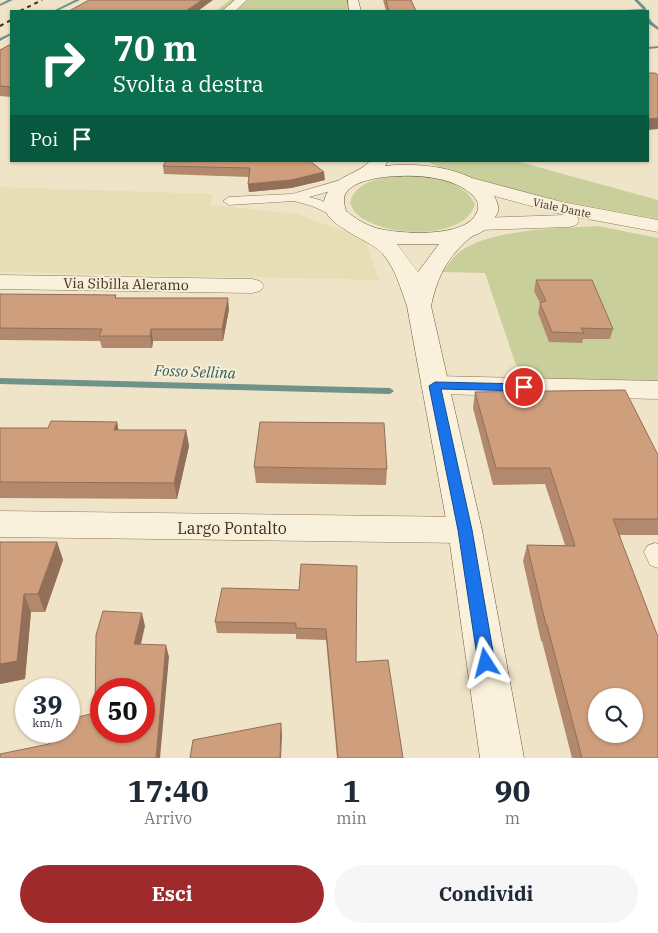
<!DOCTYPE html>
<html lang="it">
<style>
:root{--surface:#fff;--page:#f6f6f7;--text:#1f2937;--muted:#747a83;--accent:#9e2a2b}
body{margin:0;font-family:"IBM Plex Serif",serif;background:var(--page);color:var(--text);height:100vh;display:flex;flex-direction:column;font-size:19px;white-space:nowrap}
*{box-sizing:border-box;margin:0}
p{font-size:16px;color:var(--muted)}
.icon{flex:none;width:28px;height:28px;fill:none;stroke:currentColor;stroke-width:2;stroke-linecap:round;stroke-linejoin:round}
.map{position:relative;height:758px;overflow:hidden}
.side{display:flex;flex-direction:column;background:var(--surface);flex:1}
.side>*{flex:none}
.hud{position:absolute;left:10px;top:10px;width:639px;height:152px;border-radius:0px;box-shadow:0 1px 4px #0004;background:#0b6e4f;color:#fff;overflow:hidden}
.buttons{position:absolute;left:588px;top:688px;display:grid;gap:10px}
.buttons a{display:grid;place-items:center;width:55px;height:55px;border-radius:50%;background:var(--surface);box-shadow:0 1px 4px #0004;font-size:25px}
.speed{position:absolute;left:15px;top:678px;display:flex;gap:10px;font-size:25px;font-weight:700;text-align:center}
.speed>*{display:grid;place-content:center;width:65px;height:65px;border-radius:50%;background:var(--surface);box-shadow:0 1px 4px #0004;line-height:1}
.speed small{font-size:12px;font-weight:400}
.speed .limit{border:8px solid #d22;background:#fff;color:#111}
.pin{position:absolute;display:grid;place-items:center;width:42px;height:42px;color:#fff;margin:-21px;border:2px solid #fff;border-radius:50%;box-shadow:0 1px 5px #0007}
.me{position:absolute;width:55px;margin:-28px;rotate:351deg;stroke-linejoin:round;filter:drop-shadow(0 0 4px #0008)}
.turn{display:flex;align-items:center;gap:18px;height:105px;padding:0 20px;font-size:22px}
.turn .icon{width:65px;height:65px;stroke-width:2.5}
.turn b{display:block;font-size:35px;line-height:42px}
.then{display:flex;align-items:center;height:48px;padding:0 20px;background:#0003;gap:10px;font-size:19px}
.eta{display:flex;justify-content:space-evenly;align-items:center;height:85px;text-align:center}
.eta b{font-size:30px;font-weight:800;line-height:35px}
.cta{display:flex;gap:10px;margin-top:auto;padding:10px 20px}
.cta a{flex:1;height:58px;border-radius:30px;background:var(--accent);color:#fff;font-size:20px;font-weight:800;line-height:58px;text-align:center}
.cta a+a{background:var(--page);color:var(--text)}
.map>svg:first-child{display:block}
.farmland{fill:#e6deb5}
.green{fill:#c9cf9b}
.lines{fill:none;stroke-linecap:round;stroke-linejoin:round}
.stream{fill:#6f938a;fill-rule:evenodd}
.service-casing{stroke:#8d765c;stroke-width:1}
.minor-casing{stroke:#8d765c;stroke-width:1}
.tertiary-casing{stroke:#8d765c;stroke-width:1}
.secondary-casing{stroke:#6f573f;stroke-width:1}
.service{fill:#faf1dc;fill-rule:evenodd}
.minor{fill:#faf1dc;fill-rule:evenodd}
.tertiary{fill:#faf1dc;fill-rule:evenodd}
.secondary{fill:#faf1dc;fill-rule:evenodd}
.rail{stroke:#3d2e20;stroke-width:2;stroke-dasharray:4 4;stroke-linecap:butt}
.wall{fill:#b2896c}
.shaded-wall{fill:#916f58}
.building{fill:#cf9f7d;stroke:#916f58;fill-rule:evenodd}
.route{fill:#1a73e8;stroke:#114b97}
.labels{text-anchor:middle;stroke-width:4;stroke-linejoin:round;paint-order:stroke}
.far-street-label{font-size:11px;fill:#3d2e20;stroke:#f7eed8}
.street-label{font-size:14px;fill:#3d2e20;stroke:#f7eed8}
.water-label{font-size:15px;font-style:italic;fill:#2f5d5a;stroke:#f7eed8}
.near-street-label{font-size:16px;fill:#3d2e20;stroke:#f7eed8}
</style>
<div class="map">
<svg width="658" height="758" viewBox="0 0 658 758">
<rect width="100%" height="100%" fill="#f0e4c8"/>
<!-- farmland -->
<path class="farmland" d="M0,187l213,7 -3,11 87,9 68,25 14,41 -379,-8z"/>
<!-- green -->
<path class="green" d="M230,0h118l-2,11h-130z
M426,161h90l142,39v19l-140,-26 -55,-15z
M392,176c28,-1 68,-1 83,28 -10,38 -96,33 -119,9 -3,-2 -4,-7 -6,-10 5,-20 24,-23 42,-27z
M598,226l60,12v145h-117l-25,-18 -31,-92 -43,-1c5,-6 10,-13 15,-18 28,-25 104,-26 141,-28z"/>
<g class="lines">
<!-- stream -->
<path class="stream" d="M8,0h5l-13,6v-2z
M75,0h5l-23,11h-4z
M634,0h4l7,7 2,4h-24l2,-1 18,-1z
M648,17l4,5 6,5v3l-9,-6z
M11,33v2l-11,6v-3z
M658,46v2l-10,1v-2z
M0,378l390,10 4,3 -4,3 -390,-10z"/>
<!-- service casing -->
<g class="service-casing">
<path id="service" d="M348,178l6,4 -2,3 -43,12 11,3 21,10 1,3 -6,4 -24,-11 -18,-5 -65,4 -6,-4 6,-4 63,-3z
M655,543l3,1v24l-8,-3 -6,-13 3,-6z"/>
</g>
<!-- minor casing -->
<g class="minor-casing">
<path id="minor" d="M235,0h12l-12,11h-13z
M0,275l252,4 8,2 4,5 -4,5 -8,2 -252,-4z
M435,376l223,5v18l-223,-5 -10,-3 -4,-6 4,-6z
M0,511l465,6 12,4 5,9 -5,9 -12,4 -465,-6z"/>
</g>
<!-- tertiary casing -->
<g class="tertiary-casing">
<path id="tertiary" d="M468,177l94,25 96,18v12l-81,-15 2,4 -3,4 -7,2 -90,3 -7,-2 -3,-4 3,-4 7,-2 86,-3 -104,-28 -2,-4 2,-4z"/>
</g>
<!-- secondary casing -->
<g class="secondary-casing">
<path id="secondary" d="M348,0h10l3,11h-12z
M370,161h18l-3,5c32,-4 88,1 109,30 3,5 6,12 3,18 -3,5 -9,15 -14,17 -4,3 -10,4 -13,7 -23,19 -33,40 -39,68l51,224 42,228h-44l-32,-228 -41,-224c-7,-19 -11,-36 -24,-52 -16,-18 -77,-32 -54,-64 10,-15 29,-16 41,-29zM400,176c25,-1 63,3 77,25 1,3 2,8 0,11 -10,27 -79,22 -101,16 -12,-4 -20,-9 -30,-17 -1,-3 -2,-8 -2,-12 1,-19 42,-23 56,-23zM397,244h42l-21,28z"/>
</g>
<!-- service -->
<use href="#service" class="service"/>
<!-- minor -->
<use href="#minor" class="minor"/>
<!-- tertiary -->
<use href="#tertiary" class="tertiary"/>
<!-- secondary -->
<use href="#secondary" class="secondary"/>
<!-- rail -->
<path class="rail" d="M20,11l22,-11
M0,26l11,-6"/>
</g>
<!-- wall -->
<path class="wall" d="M383,0h28l5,11h-30z
M11,44v53l-11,-1v-46z
M310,161l15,19 -34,8 -42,4 -1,-8 1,-7 -85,-3 -1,-8z
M536,280l77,49 -3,10h-27l-1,4 -33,-1 -11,-29 2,-10 -6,-12z
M0,294l116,1v3l113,11 -6,32h-70l-1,7h-50l-2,-7 -100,-1z
M475,392l183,63v80h-38l38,223h-86l-30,-117h-1l-18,-80 4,-16h38l-20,-61 -52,1 -20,-77z
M117,422l1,8h68l3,16 -12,53 -177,-1v-70h48z
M254,467l133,2 -1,16 -130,-2z
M0,542h57l6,18 -18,52h-14l-6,67 -25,5z
M299,590l57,72 47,96h-66l-11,-118 -30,-1v-5l-79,-1 -2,-11z"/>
<!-- shaded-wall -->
<path class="shaded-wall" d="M202,0h11l-15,11h-12z
M658,118v11l-10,1v-11z
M324,172l1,8 -34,8 -42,4 -1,-8z
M228,298l1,11 -6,32 -1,-12z
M151,329l2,12 -1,7 -2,-12z
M117,422l3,16 -6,-8z
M186,430l3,16 -12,53 -3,-16z
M57,542l6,18 -18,52 -7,-18z
M24,594l7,18 -6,67 -25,5v-20z
M142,613l3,13 -7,31 -4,-13z
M166,645l3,12 -9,101h-4z
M281,723l1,12 -1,23h-1z"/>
<!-- building -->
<path class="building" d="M89,0h113l-16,11h-117z
M386,0h25l5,11h-27z
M11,44v43l-11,-1v-36z
M648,73h7l3,2v43l-10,1z
M166,161h144l14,11 -33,8 -43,4 2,-16 -87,-2z
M536,280h56l21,49 -32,-1 3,5 -32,-1 -12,-29 6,-2z
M0,294l116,1 -1,3h113l-6,31h-71l-1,7h-51l3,-7 -102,-1z
M625,390l33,65v64h-45l45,118v121h-76l-35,-133h-1l-19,-80 48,1 -25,-78h-54l-21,-76zM596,696h38v38h-38z
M51,421l66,1 -3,8h72l-12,53 -174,-1v-54h48z
M260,422l124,1 3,46 -133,-2z
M0,542h57l-19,52h-14l-7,67 -17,3z
M301,564l56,2 -1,96 32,-2 15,98h-65l-12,-129 -30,-1v-5l-81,-1 7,-34 77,2z
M103,611l39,2 -8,31 32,1 -10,113h-156v-4l49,-10 1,-13h19v-12l26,-6 1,-78zM101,689h43v42h-43z
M281,723l-1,35h-90l3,-18z"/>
<!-- route -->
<path class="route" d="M435,382l89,2 6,3 -6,4 -83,-2 31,141 23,133 -3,5 -6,2 -5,-2 -3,-5 -20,-133 -29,-144z"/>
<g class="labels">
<!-- far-street labels -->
<g class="far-street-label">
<text transform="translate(562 208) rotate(12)" y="4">Viale Dante</text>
</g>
<!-- street labels -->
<g class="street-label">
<text transform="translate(126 284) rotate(1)" y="5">Via Sibilla Aleramo</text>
</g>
<!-- water labels -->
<g class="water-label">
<text transform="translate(195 372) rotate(2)" y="5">Fosso Sellina</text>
</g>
<!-- near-street labels -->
<g class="near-street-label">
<text x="232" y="534">Largo Pontalto</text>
</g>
</g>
</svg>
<div class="buttons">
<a><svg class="icon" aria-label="search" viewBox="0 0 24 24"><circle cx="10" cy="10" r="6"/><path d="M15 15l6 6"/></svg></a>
</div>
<div class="speed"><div>39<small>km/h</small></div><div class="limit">50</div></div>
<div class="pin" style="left:524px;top:387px;background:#d93025"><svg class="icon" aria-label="arrive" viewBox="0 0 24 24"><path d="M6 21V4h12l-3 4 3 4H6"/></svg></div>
<svg class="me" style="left:486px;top:663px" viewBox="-20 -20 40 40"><path d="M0-17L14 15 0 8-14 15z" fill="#1a73e8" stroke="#fff" stroke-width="4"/></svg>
<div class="hud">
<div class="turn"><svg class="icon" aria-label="right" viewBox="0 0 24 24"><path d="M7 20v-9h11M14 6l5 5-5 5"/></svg><div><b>70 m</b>Svolta a destra</div></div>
<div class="then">Poi<svg class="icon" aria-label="arrive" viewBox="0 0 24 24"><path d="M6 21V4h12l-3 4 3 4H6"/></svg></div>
</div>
</div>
<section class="side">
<div class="eta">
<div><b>17:40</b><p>Arrivo</p></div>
<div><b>1</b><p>min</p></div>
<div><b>90</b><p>m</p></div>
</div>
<div class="cta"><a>Esci</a><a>Condividi</a></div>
</section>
